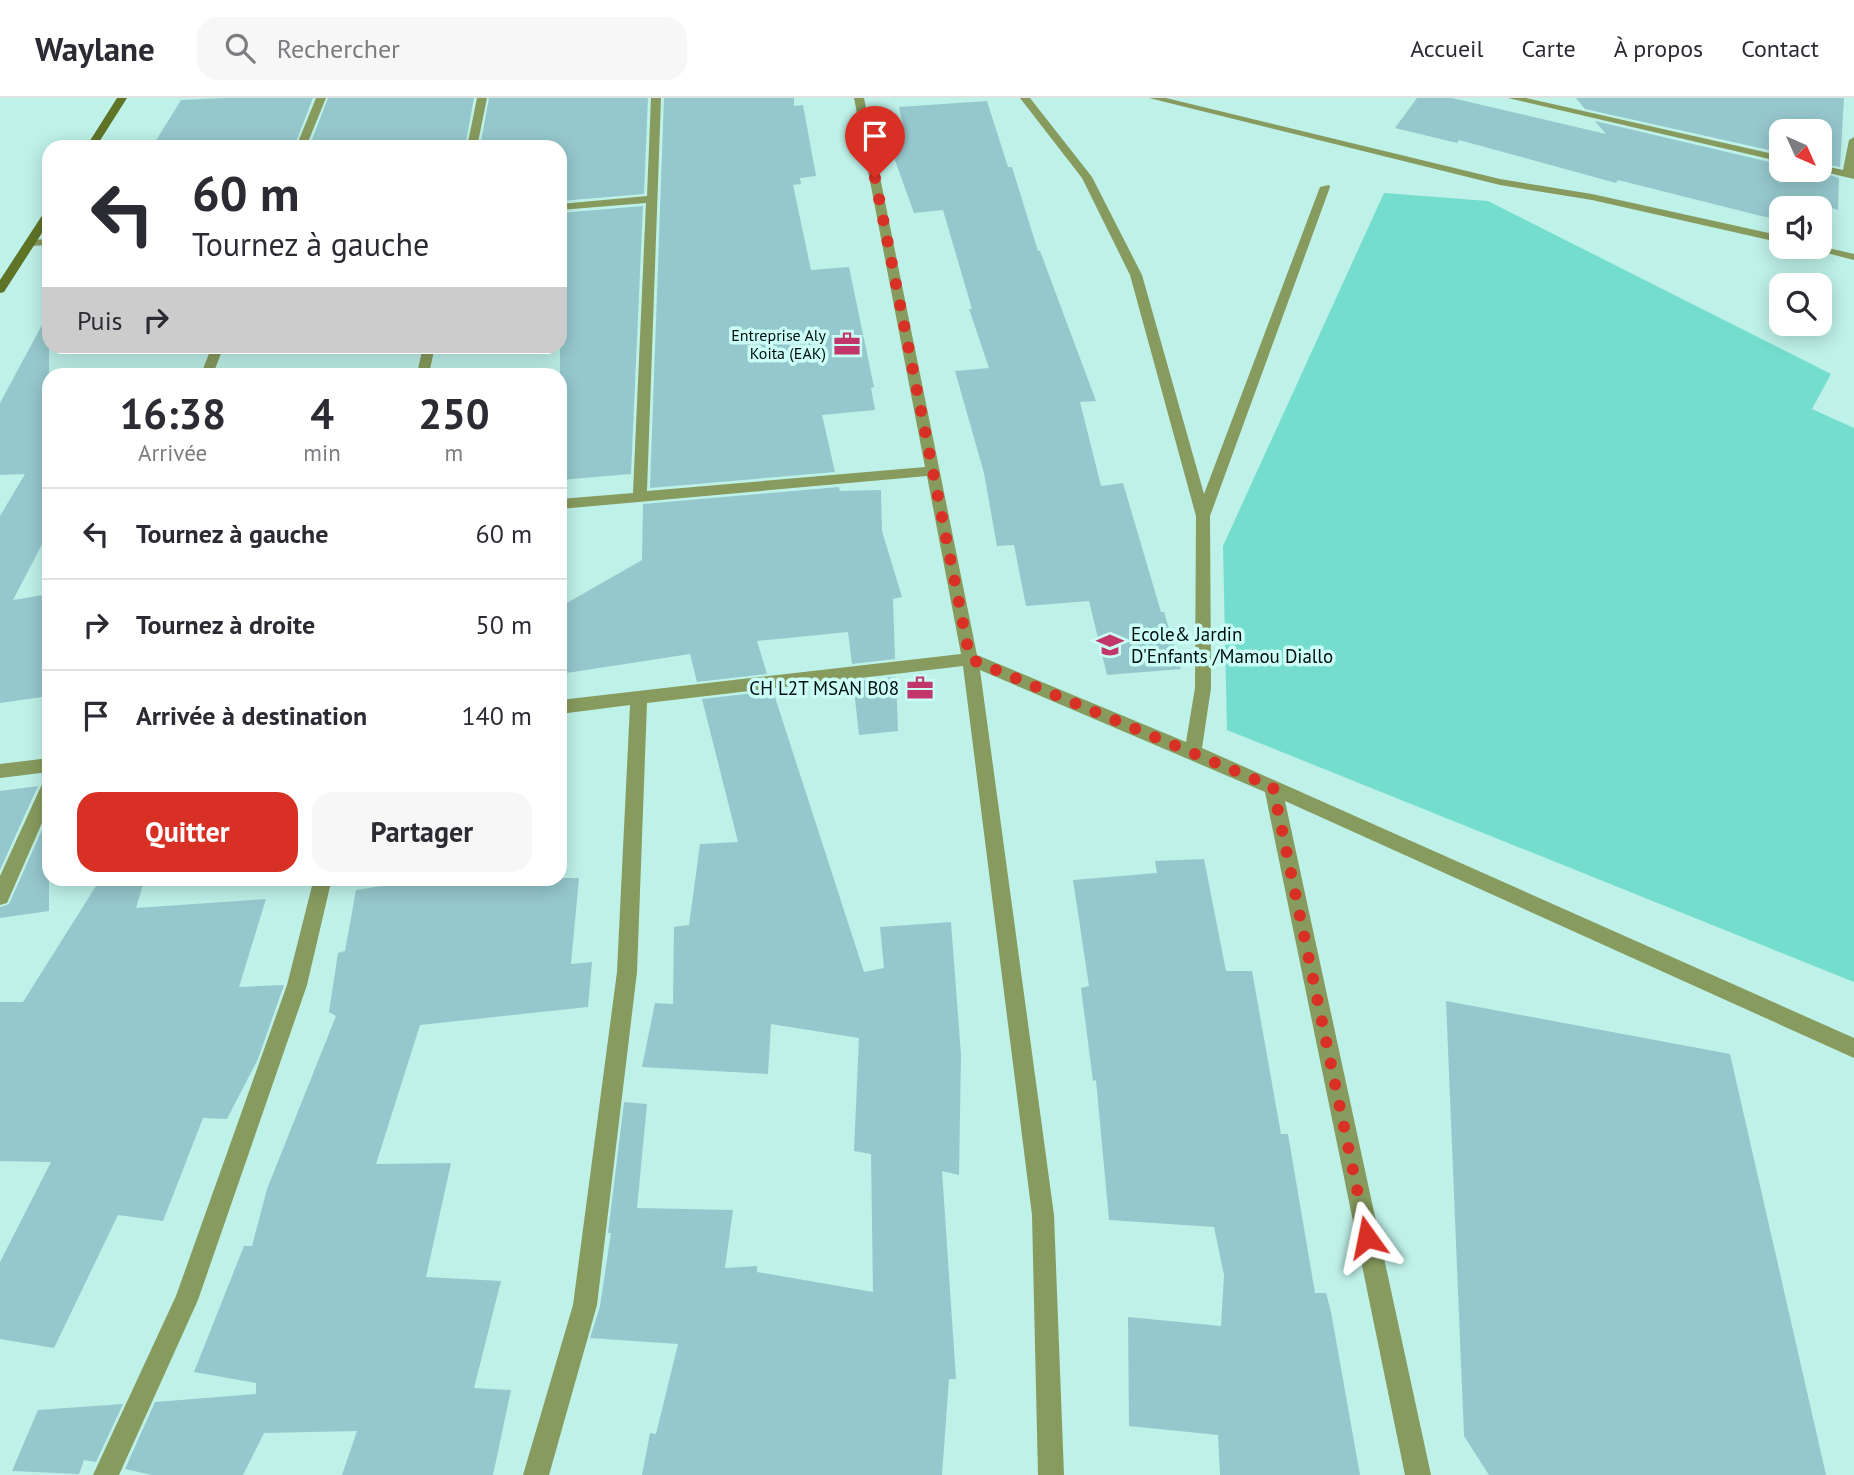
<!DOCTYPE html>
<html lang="fr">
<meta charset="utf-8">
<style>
:root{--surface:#fff;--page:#f7f7f7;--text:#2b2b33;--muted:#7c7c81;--line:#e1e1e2;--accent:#d93025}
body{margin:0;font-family:"PT Sans",sans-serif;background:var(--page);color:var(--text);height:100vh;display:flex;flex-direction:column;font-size:26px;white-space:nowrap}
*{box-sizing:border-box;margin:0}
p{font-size:23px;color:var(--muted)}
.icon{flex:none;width:38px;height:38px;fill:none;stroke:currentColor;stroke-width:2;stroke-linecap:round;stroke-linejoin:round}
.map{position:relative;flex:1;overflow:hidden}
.details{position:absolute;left:42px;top:270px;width:525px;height:518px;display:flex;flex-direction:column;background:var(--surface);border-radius:21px;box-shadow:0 4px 18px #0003}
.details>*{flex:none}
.hud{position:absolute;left:42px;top:42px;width:525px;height:214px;border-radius:21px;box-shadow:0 4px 18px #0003;background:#fff;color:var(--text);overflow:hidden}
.needle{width:46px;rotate:135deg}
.controls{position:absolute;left:1769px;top:21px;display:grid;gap:14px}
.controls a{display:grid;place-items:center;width:63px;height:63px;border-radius:14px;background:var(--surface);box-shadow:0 4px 18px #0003;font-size:35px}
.pin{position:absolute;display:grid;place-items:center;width:60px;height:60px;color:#fff;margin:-72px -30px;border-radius:50% 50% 50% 0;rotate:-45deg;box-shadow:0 0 7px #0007}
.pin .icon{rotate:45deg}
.me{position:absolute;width:77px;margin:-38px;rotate:348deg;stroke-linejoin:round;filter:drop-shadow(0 0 5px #0008)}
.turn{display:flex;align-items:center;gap:24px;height:147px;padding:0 35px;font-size:32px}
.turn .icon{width:91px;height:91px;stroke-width:2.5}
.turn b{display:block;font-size:49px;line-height:60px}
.then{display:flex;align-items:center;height:66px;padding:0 35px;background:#0003;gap:14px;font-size:26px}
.eta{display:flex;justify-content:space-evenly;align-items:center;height:119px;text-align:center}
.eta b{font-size:42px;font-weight:800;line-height:49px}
.button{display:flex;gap:14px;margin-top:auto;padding:14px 35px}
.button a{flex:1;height:80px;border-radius:21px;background:var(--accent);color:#fff;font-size:28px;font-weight:800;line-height:80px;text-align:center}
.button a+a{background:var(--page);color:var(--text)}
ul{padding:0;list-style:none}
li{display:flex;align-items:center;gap:21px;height:91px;padding:0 35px;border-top:2px solid var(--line)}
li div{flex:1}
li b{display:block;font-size:26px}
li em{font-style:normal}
header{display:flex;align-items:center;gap:42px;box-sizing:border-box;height:98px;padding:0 35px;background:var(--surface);border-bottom:2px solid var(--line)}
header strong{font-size:33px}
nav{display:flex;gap:38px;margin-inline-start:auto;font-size:24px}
.search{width:490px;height:63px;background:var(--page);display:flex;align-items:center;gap:18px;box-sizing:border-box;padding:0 24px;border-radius:21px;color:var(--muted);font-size:26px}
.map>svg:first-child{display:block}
.green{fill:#75ddce}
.building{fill:#95c8cd}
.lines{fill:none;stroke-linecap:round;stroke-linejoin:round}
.street{fill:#879b5e;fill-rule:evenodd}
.secondary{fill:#5f7427;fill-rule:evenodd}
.route{stroke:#d93025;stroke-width:12;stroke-dasharray:0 21.6}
.labels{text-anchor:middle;stroke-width:7;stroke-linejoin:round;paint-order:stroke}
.far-poi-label{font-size:16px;fill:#000f0d;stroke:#cbfff6;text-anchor:end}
.poi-label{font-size:19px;fill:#000f0d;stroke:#cbfff6;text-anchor:start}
</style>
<header>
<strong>Waylane</strong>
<div class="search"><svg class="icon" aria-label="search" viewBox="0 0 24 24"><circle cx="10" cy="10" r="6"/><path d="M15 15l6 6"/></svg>Rechercher</div>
<nav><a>Accueil</a><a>Carte</a><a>À propos</a><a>Contact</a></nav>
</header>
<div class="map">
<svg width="1854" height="1377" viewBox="0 0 1854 1377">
<rect width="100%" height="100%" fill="#bef1e8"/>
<!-- green -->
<path class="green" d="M1384,95l104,8 343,173 -19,35 42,19v554l-627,-252 -4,-184z"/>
<!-- building -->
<path class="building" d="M224,0h89l-19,49h-142l29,-47z
M328,0h146l-9,49h-156z
M489,0h159l-4,96 -84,7v-54h-80z
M664,0h130v8l9,-1 13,71 -16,2 1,6 -8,1 18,85 38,-3 25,120 -3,1 4,22 -53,5 13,57 -185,16z
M1417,0h35l154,36 -11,-13 187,44v5h31l26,8 -1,32 -10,-3 -4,21 -4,-1v-19h-38v12l-21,-4 -143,-36 -2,3 -157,-43 -2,3 -62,-15z
M1576,0h268l-4,69 -20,-4v-32h-38v22l-197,-44z
M987,3l21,66h4l26,84h2l56,150 -16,1 21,84 22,-3 38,129h3l17,57 -74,6 -18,-74 -63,5 -12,-61 -17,1 -13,-73 -29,-102 34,-3 -20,-59h3l-29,-99 -29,3 -28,-78 19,-1 -6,-27z
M643,108l-12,268 -71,6v-267z
M49,214v219l-36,69 36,-6v102l-49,7v-187l25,-42 -25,1v-72z
M839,389l1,4 41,-1 1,41 20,66 -9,2 2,60 -43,5 -4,-32 -91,9 10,33 -70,8 -7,-28 -130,20v-67l82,-47 1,-56z
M896,579l2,54 -39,4 -6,-54z
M773,593l91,281 20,-4 -4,-41 71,-5 10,133 -2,120 -17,-4 14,208h-7l-7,96h-300l8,-42 6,1 22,-90 -88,-6 10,-32 11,-73h-3l16,-131 23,2 -10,104 96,2 -8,58 32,-2v6l116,20 -2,-138 -17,-3 5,-113 -88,-14 -3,50 -126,-7 13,-64 18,1 1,-77 15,-2 11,-81 38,-2 -36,-143z
M38,688l-38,84v-79z
M49,716v97l-49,7v-11l9,-3z
M1204,761l22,112h26l29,163h7l27,159h11l5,19 29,163h-140l-2,-40 -89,-9 -1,-109 93,9 3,-51 -10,-48 -105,-7 -13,-140 -3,1 -12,-93 8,-2 -16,-106 84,-7 -2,-12z
M101,780h44l-9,30 130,-9 -27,88 45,-2 -26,74 -31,60 -24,-1 -40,103 -45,-6 -64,133 -54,-9v-77l51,-100 -51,-1v-159h23z
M433,780h146l-8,86 21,-2 -4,45 -168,18 -44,139 75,-1 -25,114 75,4 -27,107 37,2 -18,85h-151l15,-44 -93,2 -21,42h-91l-27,-6 30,-67 101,-8v-11l-62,-11 50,-126h8l15,-57 69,-173 -7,-4 9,-59 7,-2 11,-61z
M1446,903l284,53 96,421h-337l-25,-39z
M123,1306l-27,58 -12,-2 -5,14 -67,-3 26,-61z"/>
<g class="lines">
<!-- street -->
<path class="street" d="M316,0h10l-20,49h-10z
M477,0h10l-10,49h-10z
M651,0h10l-14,393 278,-24 -71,-369h10l113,557 209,87 9,-54 1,-172 -66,-241 -48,-97 -62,-80h10l62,79 50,98 62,219 116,-307 9,-2 1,2 -120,329 1,172 -9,60 652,290v20l-569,-257 146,674h-26l-140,-683 -285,-122 74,545 10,260h-26l-6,-260 -69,-549 -316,37 -10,269 -40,333 -48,170h-26l50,-170 44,-333 13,-267 -70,9v-14l401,-46 -34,-178 -367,33v-10l73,-6 13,-290 -86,7v-6l87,-8z
M1149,0h17l334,81 92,15 190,42v7l-190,-43 -92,-15z
M1508,0h18l256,58v6z
M1854,39v42l-38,-9h4v-5l23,5 6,-30z
M49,141v6l-19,1 -6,-3 6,-3z
M1820,148l34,8v6l-51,-13z
M212,248h12l-11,28h-12z
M423,248h12l-6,28h-12z
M49,660v14l-49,6v-14z
M49,682v27l-42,96 -7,2v-29l43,-94z
M314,780h18l-25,107 -109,315 -79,175h-26l83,-179 111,-311z"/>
<!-- secondary -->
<path class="secondary" d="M117,0h10l-31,49h-10z
M49,112v12l-45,70 -4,1v-13l45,-69z"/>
</g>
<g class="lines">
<!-- route -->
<path class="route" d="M875,80l95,481 303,128 94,450"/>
</g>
<!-- icons -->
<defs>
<g id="office-bare" transform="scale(2.1)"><path d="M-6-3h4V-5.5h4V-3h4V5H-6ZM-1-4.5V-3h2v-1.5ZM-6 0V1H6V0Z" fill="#c33669" stroke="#cbfff6" stroke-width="2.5" paint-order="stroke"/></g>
<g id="school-bare" transform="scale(2.1)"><path d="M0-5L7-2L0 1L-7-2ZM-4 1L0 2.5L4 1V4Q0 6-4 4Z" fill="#c33669" stroke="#cbfff6" stroke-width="2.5" paint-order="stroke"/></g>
</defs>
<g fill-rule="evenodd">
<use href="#office-bare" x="847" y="246"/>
<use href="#school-bare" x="1110" y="547"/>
<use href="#office-bare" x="920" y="590"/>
</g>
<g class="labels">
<!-- far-poi labels -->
<g class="far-poi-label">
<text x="826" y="243">Entreprise Aly<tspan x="826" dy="18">Koita (EAK)</tspan></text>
</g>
<!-- poi labels -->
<g class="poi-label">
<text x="1131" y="543">Ecole&amp; Jardin<tspan x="1131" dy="22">D'Enfants /Mamou Diallo</tspan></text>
<text x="899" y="597" text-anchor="end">CH L2T MSAN B08</text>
</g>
</g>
</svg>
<div class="controls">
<a><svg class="needle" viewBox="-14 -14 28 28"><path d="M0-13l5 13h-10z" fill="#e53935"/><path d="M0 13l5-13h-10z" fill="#7c7c81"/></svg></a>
<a><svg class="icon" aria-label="sound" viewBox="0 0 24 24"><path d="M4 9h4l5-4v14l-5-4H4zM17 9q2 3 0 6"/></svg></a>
<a><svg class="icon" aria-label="search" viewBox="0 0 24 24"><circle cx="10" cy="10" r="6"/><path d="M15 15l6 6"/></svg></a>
</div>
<div class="pin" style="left:875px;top:80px;background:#d93025"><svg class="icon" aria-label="arrive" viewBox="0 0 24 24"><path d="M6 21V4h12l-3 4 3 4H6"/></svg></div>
<svg class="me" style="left:1367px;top:1139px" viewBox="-20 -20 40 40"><path d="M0-17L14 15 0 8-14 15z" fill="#d93025" stroke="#fff" stroke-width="4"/></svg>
<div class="hud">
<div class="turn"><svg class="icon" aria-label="left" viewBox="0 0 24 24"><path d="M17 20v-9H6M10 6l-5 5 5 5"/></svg><div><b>60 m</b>Tournez à gauche</div></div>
<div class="then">Puis<svg class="icon" aria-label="right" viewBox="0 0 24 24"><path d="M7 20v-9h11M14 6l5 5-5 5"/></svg></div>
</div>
<section class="details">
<div class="eta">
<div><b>16:38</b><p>Arrivée</p></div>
<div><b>4</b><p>min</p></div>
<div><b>250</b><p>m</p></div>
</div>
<ul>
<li><svg class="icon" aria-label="left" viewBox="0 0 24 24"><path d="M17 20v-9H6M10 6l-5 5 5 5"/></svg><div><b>Tournez à gauche</b></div><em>60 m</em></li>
<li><svg class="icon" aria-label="right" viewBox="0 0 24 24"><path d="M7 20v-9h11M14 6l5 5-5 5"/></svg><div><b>Tournez à droite</b></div><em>50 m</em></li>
<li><svg class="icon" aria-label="arrive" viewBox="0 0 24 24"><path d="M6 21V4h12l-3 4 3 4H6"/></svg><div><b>Arrivée à destination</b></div><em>140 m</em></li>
</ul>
<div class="button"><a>Quitter</a><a>Partager</a></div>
</section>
</div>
